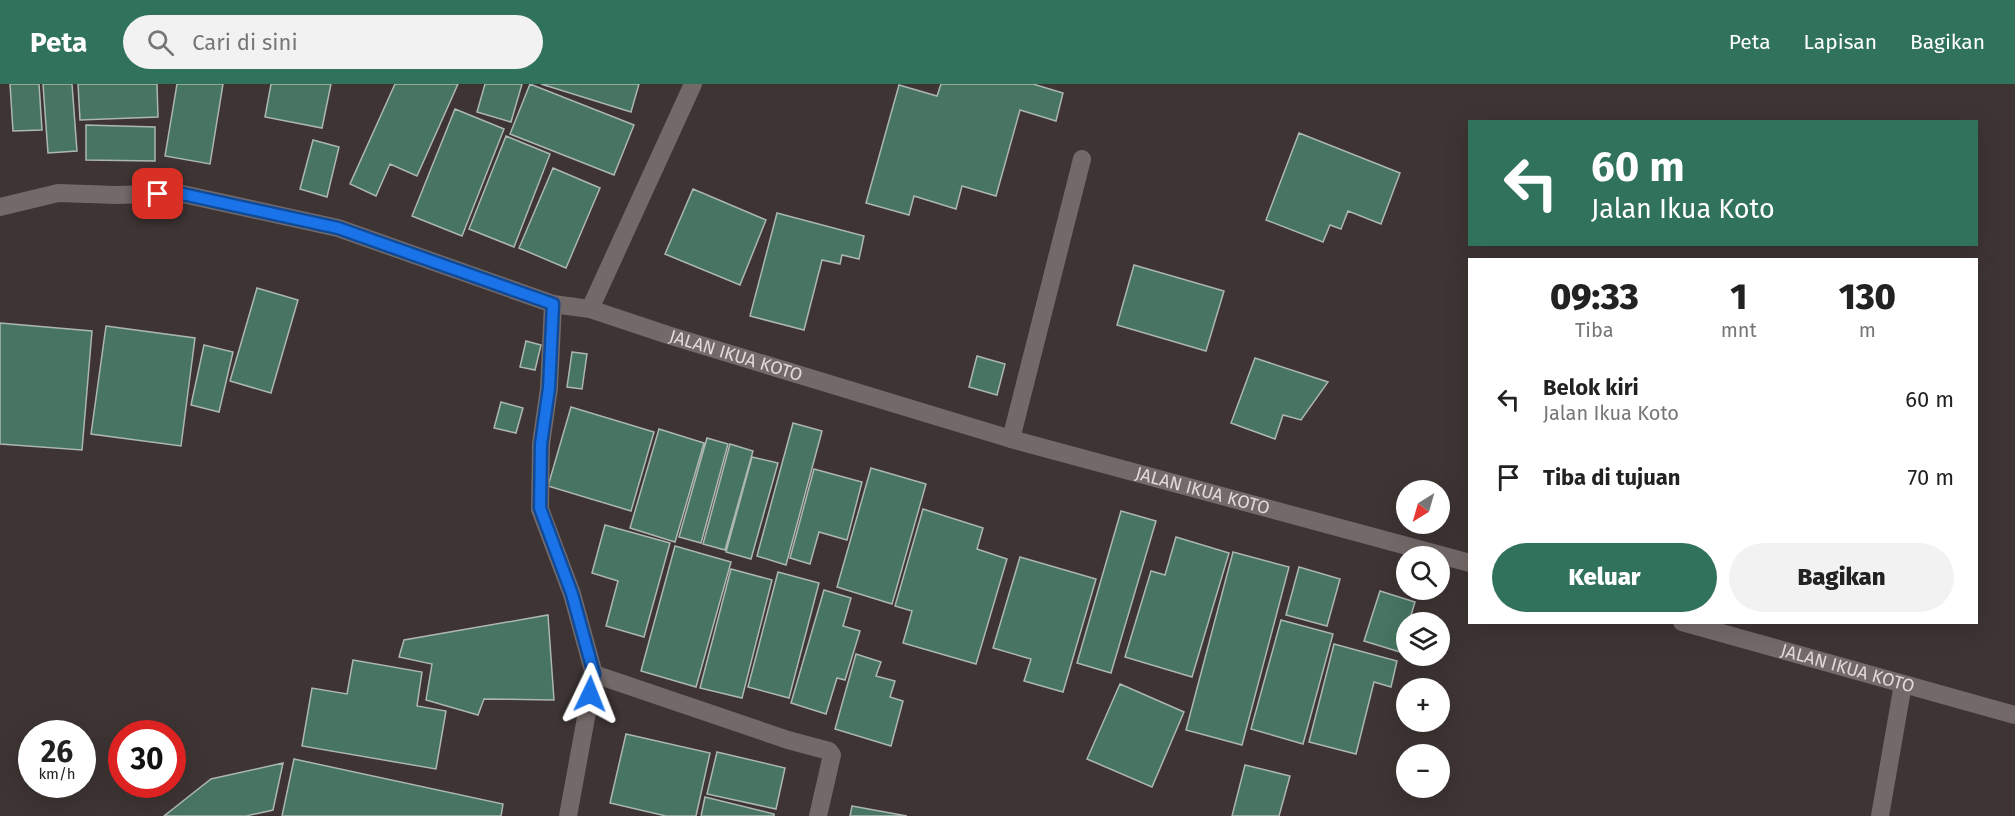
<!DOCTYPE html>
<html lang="id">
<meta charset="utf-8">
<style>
:root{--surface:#fff;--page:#f2f2f2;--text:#222;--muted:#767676;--accent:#30725c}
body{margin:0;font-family:"Fira Sans",sans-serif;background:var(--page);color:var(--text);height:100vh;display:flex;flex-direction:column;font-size:22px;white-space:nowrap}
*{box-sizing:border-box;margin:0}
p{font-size:20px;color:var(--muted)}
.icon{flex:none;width:33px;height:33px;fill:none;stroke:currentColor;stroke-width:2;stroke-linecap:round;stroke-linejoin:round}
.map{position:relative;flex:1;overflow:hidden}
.sheet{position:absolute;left:1468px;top:174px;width:510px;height:366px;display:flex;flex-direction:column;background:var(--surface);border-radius:0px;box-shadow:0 6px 24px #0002}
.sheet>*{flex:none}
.guide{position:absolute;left:1468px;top:36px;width:510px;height:126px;border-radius:0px;box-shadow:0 6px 24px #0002;background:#30725c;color:#fff;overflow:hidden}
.needle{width:39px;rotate:217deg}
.buttons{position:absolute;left:1396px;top:396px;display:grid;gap:12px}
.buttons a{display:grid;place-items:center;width:54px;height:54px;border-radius:50%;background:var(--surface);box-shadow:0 6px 24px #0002;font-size:30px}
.speed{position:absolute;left:18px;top:636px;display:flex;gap:12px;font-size:30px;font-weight:700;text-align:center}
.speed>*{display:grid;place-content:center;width:78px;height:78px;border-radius:50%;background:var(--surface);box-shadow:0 6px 24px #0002;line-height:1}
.speed small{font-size:15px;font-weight:400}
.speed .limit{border:9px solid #d22;background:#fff;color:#111}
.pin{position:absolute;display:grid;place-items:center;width:51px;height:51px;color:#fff;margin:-26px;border-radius:12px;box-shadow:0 3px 9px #0006}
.me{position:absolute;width:66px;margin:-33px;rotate:2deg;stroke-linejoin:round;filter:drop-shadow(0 0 4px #0008)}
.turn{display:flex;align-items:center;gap:21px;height:126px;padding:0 24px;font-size:27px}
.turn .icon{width:78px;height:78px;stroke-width:2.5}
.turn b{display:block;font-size:42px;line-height:51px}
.eta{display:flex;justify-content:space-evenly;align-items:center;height:102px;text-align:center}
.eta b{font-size:36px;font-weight:800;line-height:42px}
.button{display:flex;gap:12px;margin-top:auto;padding:12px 24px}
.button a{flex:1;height:69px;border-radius:36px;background:var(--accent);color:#fff;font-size:24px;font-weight:800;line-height:69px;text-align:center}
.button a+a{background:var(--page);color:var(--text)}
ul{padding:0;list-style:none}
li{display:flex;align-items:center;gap:18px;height:78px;padding:0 24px}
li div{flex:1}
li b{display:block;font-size:22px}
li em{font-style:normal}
header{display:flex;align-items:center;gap:36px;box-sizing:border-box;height:84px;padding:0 30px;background:var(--accent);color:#fff}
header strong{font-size:28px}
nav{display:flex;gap:33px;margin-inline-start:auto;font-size:21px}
.search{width:420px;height:54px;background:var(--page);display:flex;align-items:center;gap:15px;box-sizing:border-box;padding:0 21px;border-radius:33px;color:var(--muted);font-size:22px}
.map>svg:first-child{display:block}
.building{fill:#477562;stroke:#adb7b2;stroke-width:1.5}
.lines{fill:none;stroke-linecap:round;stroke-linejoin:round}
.minor{stroke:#736968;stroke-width:18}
.route-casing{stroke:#114b97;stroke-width:15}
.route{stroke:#1a73e8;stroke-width:10}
.labels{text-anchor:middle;stroke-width:5;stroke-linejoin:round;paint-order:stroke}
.street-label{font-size:18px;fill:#dfd9d9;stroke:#322a29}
</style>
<header>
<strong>Peta</strong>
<div class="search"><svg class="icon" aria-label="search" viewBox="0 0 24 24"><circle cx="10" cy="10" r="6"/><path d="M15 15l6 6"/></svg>Cari di sini</div>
<nav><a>Peta</a><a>Lapisan</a><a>Bagikan</a></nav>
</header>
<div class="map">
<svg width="2015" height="732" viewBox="0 0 2015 732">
<rect width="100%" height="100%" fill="#3d3433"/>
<!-- building -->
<path class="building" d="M10,0h29l3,46 -29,1z
M43,0h29l5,67 -29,2z
M78,0h79l1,33 -78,3z
M177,0h46l-13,80 -45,-8z
M271,0h60l-9,44 -57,-11z
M395,0h63l-41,92 -27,-12 -14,32 -26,-12z
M485,0h37l-11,38 -34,-10z
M530,0l104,41 -20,50 -104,-41z
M541,0h98l-8,28z
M941,0h92l30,9 -7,28 -36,-11 -24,86 -34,-10 -6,23 -42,-13 -5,19 -43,-12 33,-118 38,11z
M455,25l49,20 -42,107 -50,-20z
M86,41l69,2v34l-69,-1z
M1299,49l101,40 -19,51 -33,-13 -7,18 -11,-4 -7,17 -57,-22z
M506,52l44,18 -36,93 -45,-18z
M313,56l26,7 -12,50 -27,-8z
M553,84l47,20 -34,80 -47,-20z
M693,105l73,31 -26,65 -75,-31z
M777,129l87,23 -5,23 -17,-4 -2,9 -18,-4 -18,70 -54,-14z
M1134,181l90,26 -18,60 -89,-26z
M257,204l41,12 -27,93 -41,-12z
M0,239l92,8 -10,119 -82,-6z
M106,242l89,12 -14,108 -90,-12z
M526,257l15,4 -6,25 -15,-3z
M204,261l29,7 -14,60 -28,-7z
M572,268l15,2 -5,35 -15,-2z
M977,272l28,8 -8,31 -28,-8z
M1255,274l73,24 -27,38 -18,-5 -8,24 -44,-16z
M501,318l22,6 -7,25 -22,-5z
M571,323l83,25 -23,79 -83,-25z
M793,339l29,8 -36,134 -29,-9z
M659,345l45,14 -29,99 -45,-14z
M707,354l21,6 -27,99 -22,-6z
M730,360l23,7 -28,99 -22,-6z
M752,373l26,6 -27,96 -25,-7z
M871,384l55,16 -34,120 -55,-17z
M814,385l48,13 -15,58 -28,-8 -9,32 -20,-6z
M923,425l60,19 -6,21 30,10 -31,105 -73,-21 9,-32 -17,-5z
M1121,427l35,10 -45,152 -34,-10z
M605,441l65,18 -26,94 -38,-11 12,-45 -26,-8z
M1176,453l53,16 -37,124 -67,-20 26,-86 14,4z
M675,462l56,16 -35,125 -55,-16z
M1233,468l56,15 -47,178 -56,-15z
M1020,473l76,22 -33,113 -39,-11 7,-22 -38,-11z
M1299,483l41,12 -13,47 -41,-11z
M731,485l41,11 -30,118 -42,-10z
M778,488l41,11 -30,115 -41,-11z
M824,506l27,8 -8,28 17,5 -15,49 -8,-2 -11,36 -35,-11z
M1380,507l35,11 -6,20h-2l-7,30 -36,-11z
M548,531l6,85 -70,-1 -6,16 -52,-15 6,-36 -33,-7 5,-17z
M1281,536l52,14 -30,110 -52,-15z
M1334,560l63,17 -6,26 -17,-5 -18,72 -47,-12z
M856,570l25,8 -5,14 19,5 -5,16 13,4 -12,45 -56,-17z
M353,576l69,12 -5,34 29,5 -10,58 -134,-23 10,-58 35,6z
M1120,600l64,28 -32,75 -65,-28z
M626,650l84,19 -14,63h-30l-56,-13z
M717,668l68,16 -9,41 -69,-15z
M294,675l209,45 -2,12h-219z
M283,679l-10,47 -27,6h-82l47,-37z
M1245,681l45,11 -11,40h-47z
M705,713l69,17v2h-73z
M852,722l55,10h-57z"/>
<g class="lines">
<!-- minor -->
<g class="minor">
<path id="s1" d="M0,123l58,-14 59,2 61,-2 160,35 215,76 37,5 78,26 343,104 459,124"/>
<path d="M553,220l-4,84 -8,56 -1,65 32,85 22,80 -26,142"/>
<path d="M590,225l103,-225"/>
<path d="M1011,355l71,-280"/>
<path id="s2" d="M1682,538l333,93"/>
<path d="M594,590l194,66 41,11 3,4 -14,61"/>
<path d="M1880,732l23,-132"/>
</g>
</g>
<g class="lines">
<!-- route casing -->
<g class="route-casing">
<path id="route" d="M158,110l20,-1 160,35 215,76 -4,84 -8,56 -1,64 32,86 22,80 -4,20"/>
</g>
<!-- route -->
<use href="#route" class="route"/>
</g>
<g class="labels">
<!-- street labels -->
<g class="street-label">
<text dy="6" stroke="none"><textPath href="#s1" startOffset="762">JALAN IKUA KOTO</textPath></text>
<text dy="6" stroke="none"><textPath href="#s1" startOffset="1248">JALAN IKUA KOTO</textPath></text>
<text dy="6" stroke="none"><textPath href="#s2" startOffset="172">JALAN IKUA KOTO</textPath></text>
</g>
</g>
</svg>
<div class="buttons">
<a><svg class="needle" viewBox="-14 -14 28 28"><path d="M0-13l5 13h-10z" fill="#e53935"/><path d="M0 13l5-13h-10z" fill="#767676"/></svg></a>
<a><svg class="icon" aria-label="search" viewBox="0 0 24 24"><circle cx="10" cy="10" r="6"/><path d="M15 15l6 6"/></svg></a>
<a><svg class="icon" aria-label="layers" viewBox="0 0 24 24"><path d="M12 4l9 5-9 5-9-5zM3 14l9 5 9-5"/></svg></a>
<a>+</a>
<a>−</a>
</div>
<div class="speed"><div>26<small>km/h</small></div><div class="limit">30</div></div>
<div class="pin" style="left:158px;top:110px;background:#d93025"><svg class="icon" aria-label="arrive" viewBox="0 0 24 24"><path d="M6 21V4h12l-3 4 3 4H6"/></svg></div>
<svg class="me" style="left:590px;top:610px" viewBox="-20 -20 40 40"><path d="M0-17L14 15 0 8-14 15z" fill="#1a73e8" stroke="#fff" stroke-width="4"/></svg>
<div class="guide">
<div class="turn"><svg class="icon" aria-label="left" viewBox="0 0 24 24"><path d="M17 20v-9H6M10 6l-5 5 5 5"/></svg><div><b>60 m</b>Jalan Ikua Koto</div></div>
</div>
<section class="sheet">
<div class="eta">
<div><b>09:33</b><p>Tiba</p></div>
<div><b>1</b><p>mnt</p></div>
<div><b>130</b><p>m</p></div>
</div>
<ul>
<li><svg class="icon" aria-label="left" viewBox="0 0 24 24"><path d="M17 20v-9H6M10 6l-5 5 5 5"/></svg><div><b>Belok kiri</b><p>Jalan Ikua Koto</p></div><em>60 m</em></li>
<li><svg class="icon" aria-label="arrive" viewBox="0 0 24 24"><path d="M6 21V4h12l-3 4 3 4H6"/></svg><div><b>Tiba di tujuan</b></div><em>70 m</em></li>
</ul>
<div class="button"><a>Keluar</a><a>Bagikan</a></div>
</section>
</div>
